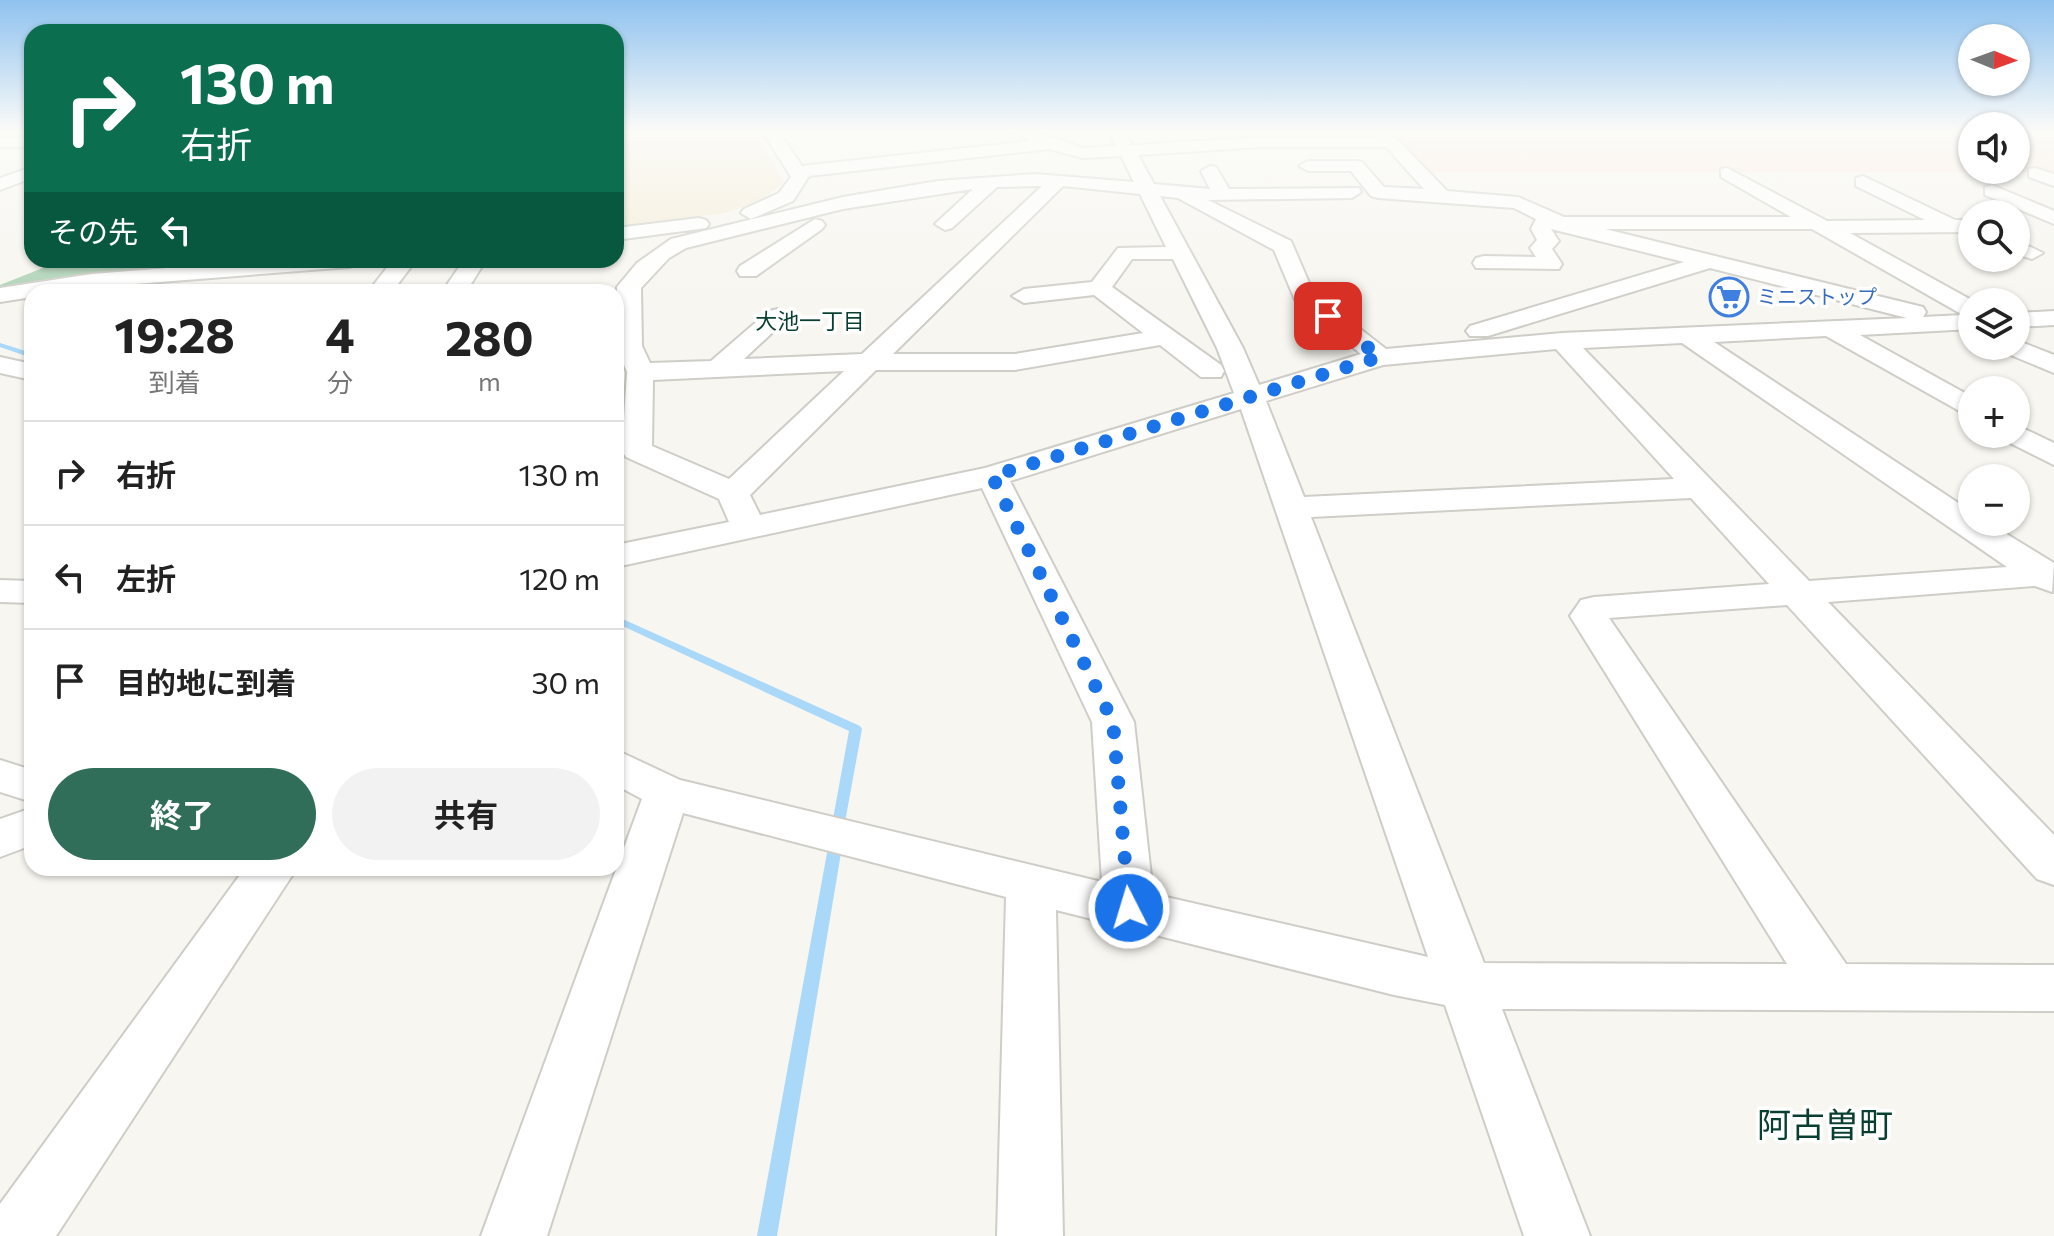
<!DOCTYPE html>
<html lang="ja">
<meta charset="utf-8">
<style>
:root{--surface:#fff;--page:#f2f2f2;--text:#222;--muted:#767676;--line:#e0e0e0;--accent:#306e5a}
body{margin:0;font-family:Commissioner,"Noto Sans JP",sans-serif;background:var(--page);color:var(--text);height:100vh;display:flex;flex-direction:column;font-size:30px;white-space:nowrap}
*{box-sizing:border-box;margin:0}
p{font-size:26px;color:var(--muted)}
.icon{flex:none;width:44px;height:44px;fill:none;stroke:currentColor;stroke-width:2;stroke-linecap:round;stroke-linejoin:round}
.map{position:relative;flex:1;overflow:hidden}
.sheet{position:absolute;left:24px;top:284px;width:600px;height:592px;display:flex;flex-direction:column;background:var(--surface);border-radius:24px;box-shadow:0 2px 6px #0004}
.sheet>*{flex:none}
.banner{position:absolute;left:24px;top:24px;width:600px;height:244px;border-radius:24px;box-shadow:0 2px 6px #0004;background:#0b6e4f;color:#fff;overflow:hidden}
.needle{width:52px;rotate:91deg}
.buttons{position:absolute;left:1958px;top:24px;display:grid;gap:16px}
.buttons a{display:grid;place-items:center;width:72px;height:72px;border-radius:50%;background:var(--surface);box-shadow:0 2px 6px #0004;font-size:40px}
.pin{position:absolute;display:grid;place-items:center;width:68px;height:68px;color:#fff;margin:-34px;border-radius:16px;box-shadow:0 4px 12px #0006}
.me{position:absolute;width:88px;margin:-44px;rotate:355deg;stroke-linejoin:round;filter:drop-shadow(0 0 6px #0008)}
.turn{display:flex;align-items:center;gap:28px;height:168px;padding:0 24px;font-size:36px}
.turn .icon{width:104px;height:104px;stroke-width:2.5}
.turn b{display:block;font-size:56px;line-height:68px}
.then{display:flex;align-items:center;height:76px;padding:0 24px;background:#0003;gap:16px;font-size:30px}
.eta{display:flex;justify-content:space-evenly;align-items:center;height:136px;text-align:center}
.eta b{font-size:48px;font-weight:700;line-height:56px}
.cta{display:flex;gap:16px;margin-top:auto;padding:16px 24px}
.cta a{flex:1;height:92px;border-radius:48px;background:var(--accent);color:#fff;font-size:32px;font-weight:700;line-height:92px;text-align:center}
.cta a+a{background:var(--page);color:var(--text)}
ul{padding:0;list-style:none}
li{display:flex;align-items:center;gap:24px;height:104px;padding:0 24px;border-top:2px solid var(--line)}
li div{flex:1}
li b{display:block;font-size:30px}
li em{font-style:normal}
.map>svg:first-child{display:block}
.industrial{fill:#fde7d9}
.education{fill:#f4ebd5}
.green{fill:#abd2b4}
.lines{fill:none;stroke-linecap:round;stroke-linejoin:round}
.stream{fill:#aad8f9;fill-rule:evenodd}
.minor-casing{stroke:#cecdc7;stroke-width:4}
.minor{fill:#fff;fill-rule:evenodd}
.route{stroke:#1a73e8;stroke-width:14;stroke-dasharray:0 25.2}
.labels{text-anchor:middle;stroke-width:7;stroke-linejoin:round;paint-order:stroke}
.far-shop-label{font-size:20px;fill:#366cbe;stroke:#fff;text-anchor:start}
.far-neighbourhood-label{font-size:22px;fill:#093f30;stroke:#fff}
.near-quarter-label{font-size:34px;fill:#093f30;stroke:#fff}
</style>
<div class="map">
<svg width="2054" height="1236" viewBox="0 0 2054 1236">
<rect width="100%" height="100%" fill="#f7f6f0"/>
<!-- industrial -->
<path class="industrial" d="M1387,132h585v38h44v-38h38v40h-627z"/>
<!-- education -->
<path class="education" d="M616,132h140l28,51 -26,19 -33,11 -108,14z"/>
<!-- green -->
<path class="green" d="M63,260h203l-266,28v-3z"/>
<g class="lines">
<!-- stream -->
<path class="stream" d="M0,343l32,10v5l-32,-11z
M616,616l244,110 2,3 -17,93 -5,2 -5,-2 -2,-3 16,-88 -233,-108z
M834,848l5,1 2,4 -64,383h-20l70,-383 2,-4z"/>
<!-- minor casing -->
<g class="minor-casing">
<path id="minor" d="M763,132h16l23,34 227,-25 -14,-9h22l46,16 33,-2 -7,-14h16l7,13 129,-8h116l-4,-5h17l57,59 71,6 46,20h227l-70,-40v-8l6,-1 100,53 98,-1 -69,-34v-8l7,-2 92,44h17v12l-122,1 125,69h-3v27l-112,6 112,62v21l-146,-82 -112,6 258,170v10h15l67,41 -2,29 -17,-6 -207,16 226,233v50l-17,-6 -250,-274 -178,13 237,346 208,1v46l-552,-2 88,227h-66l-79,-231 -51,-10 -338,-85 7,326h-66l9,-339 -323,-84 -136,423h-66l161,-437 -26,-14v-35l64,30 422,102 -10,-160 -110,-234 -366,79v-22l113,-23 -10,-23 -93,-42 -4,-6 5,-79 -11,-26 1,-59 20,-24 34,-24 172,-42 95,-16 97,-7 99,8 -13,-26 -38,2 -34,-9 -240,27 -16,25 -42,18 -10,-6 3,-4 35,-16 12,-16zM1261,147h125l38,42 -40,-2 -22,-25 -6,-1h-48l-9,5 9,5h43l20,25 7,2 136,10 22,11 -5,10 6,11 -7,8 6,9 -52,-1 -8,2 -3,5 3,5 83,1 3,-5 -10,-15 7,-8 -8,-12 133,33 -214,64 -4,5 4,5h18l222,-68 197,50 -345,15 -176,16 -73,-57 -22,-51 -83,-41 144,-2 9,-6 -2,-4 -130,1 -13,-22 -6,-1 -9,5 9,18 -56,-5 -16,-29zM1042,186l-180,168 -118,5 46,-43 -12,-7 -9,2 -58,50 -61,2 -8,-17 -1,-58 28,-30 17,-10 157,-39 130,-20 -38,35 10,6 7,-2 45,-41zM1063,186l77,8 26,53 -48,1 -26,34 -68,7 -12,7 12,7 70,-8 49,38 -128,21h-122zM1160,196l18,2 96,52 21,50 66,54 -102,31 -16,-37zM1605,229h207l151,86 -40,2 3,-5 -3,-5zM1132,259h41l44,89 17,45 -249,75 -225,47 -10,-20 126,-125h139l145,-25 41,32h20l3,-6 -3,-6 -109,-78zM1682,343l325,224 -198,14 -226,-233zM1556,349l118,130 -370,18 -38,-96 117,-36zM844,371l-115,108 -77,-33 1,-66zM1241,409l187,548 -275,-63 -19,-172 -124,-241zM1691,498l78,86 -175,13 -13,3 -11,16 217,348 -303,-1 -173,-446z
M0,137h32v10h-32z
M32,167v11l-32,12v-12z
M2035,168l19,6v12l-25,-9v-8z
M1992,185l62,26v13l-69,-29v-8z
M699,218l7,2 3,4 -3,4 -90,12v-12z
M815,219l7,2 3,4 -3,4 -66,47h-16l-3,-5 3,-5z
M2016,240l27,13 -11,6 -16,-5z
M268,260h93l-11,7 -318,25v5l-32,5v-14l92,-14z
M393,260h23l-24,32h-24z
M464,260h22l-20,32h-24z
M2054,311v14l-38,2v-14z
M2016,340l38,15v18l-53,-22 -4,-5h19z
M0,357l32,7v16l-32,-7z
M2016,425l38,18v22l-50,-25 -4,-6h16z
M0,580l32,1v22l-32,-1z
M0,760l32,10v32l-32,-10z
M32,808v37l-32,12v-38z
M245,868h52l-241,368h-56v-32z"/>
</g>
<!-- minor -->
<use href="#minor" class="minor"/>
</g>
<!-- sky -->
<linearGradient id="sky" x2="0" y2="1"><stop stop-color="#8fc2ef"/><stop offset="0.43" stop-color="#fbfbf8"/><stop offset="1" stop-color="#fbfbf8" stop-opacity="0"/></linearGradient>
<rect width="2054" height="305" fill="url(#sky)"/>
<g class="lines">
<!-- route -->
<path class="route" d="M1129,908l-16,-186 -121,-246 388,-119 -52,-41"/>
</g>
<!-- icons -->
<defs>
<g id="supermarket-ring" transform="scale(2)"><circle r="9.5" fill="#fff" stroke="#3f7fe0" stroke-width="1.5"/><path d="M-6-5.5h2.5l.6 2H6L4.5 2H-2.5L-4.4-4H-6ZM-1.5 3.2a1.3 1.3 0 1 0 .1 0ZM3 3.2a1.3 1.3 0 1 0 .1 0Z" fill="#3f7fe0"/></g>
</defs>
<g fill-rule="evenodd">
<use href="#supermarket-ring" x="1729" y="297"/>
</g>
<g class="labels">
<!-- far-shop labels -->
<g class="far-shop-label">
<text x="1757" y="304">ミニストップ</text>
</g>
<!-- far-neighbourhood labels -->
<g class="far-neighbourhood-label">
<text x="810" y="329">大池一丁目</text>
</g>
<!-- near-quarter labels -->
<g class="near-quarter-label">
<text x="1825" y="1137">阿古曽町</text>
</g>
</g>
</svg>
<div class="buttons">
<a><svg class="needle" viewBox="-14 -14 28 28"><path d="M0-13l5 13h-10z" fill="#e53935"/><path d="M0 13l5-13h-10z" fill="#767676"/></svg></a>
<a><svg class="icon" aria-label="sound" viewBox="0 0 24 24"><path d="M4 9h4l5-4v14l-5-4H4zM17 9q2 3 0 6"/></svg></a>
<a><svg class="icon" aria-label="search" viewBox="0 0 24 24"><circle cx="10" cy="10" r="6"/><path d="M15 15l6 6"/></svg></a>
<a><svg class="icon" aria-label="layers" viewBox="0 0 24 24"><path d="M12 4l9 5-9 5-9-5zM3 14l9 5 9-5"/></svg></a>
<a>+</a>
<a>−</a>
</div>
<div class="pin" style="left:1328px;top:316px;background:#d93025"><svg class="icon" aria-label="arrive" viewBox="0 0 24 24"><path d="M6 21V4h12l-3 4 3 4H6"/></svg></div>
<svg class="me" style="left:1129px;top:908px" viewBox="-20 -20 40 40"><circle r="17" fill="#1a73e8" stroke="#fff" stroke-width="3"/><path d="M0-11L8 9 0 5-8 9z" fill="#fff"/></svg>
<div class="banner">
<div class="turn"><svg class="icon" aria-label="right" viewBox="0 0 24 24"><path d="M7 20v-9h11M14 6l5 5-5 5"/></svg><div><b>130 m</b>右折</div></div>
<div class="then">その先<svg class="icon" aria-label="left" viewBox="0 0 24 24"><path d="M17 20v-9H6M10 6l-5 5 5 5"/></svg></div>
</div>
<section class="sheet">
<div class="eta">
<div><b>19:28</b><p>到着</p></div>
<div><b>4</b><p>分</p></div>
<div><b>280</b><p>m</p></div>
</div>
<ul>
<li><svg class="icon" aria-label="right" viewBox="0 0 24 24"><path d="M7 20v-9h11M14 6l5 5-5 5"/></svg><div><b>右折</b></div><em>130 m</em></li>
<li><svg class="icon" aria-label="left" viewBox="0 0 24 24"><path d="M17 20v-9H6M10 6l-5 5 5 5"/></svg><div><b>左折</b></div><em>120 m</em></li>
<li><svg class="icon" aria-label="arrive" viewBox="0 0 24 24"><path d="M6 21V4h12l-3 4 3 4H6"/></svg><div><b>目的地に到着</b></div><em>30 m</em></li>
</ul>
<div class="cta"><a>終了</a><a>共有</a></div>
</section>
</div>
